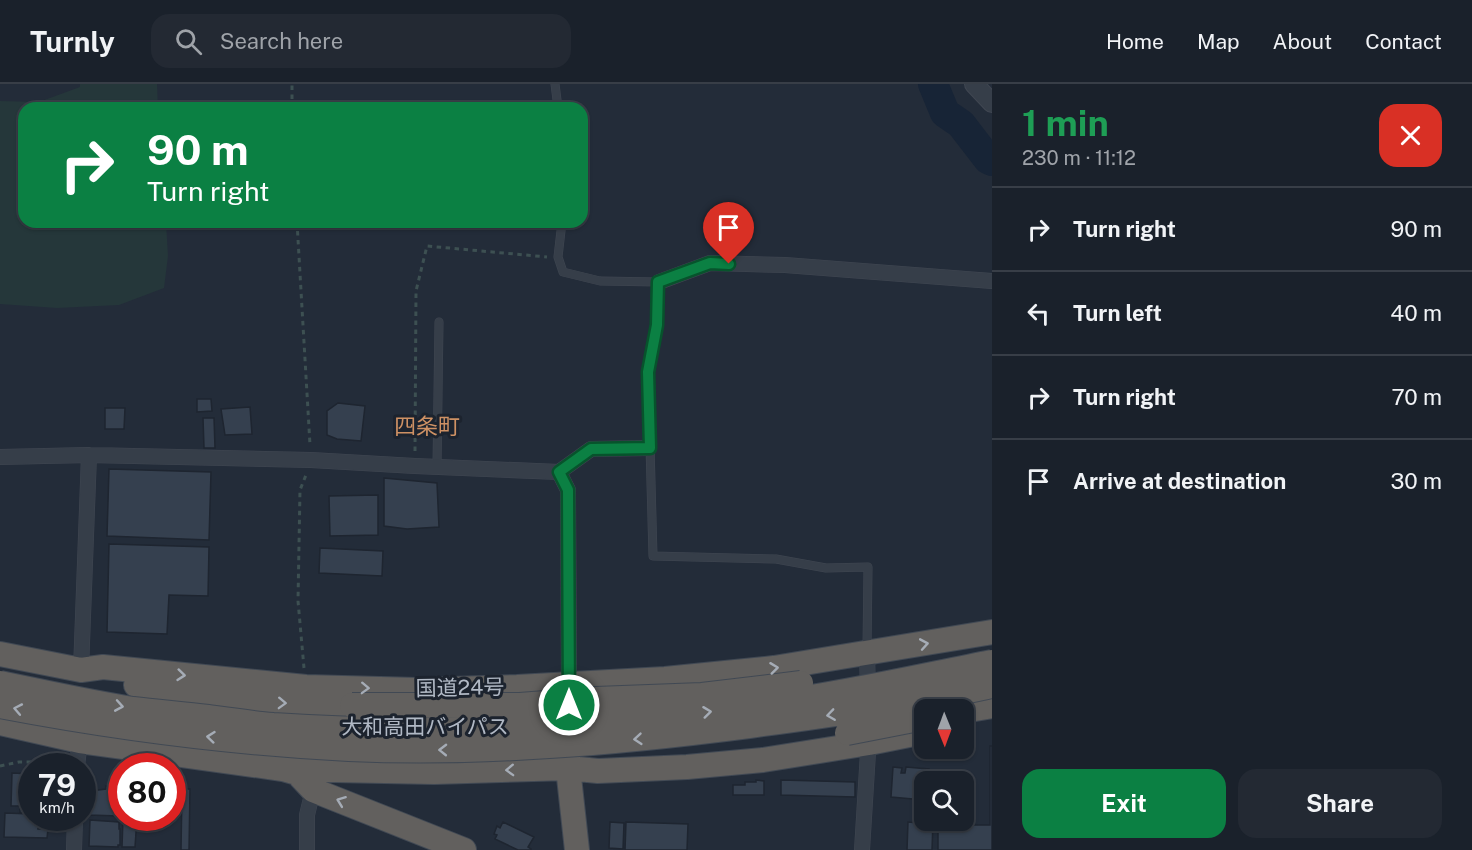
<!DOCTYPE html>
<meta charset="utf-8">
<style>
:root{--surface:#1a212b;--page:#232933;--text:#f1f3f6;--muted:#9fa3a9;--line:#383e47;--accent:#0b8043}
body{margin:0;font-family:"Public Sans","Noto Sans JP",sans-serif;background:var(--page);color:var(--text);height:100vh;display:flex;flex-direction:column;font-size:22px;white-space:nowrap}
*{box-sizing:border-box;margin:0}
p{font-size:20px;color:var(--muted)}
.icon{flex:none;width:33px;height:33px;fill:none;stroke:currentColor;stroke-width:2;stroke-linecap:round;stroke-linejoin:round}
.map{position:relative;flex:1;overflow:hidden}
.drawer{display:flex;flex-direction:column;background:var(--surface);width:480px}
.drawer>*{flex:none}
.top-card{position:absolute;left:18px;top:18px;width:570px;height:126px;border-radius:18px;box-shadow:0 2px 4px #0004,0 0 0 2px var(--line);background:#0b8043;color:#fff;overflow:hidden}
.needle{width:39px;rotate:179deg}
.buttons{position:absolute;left:914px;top:615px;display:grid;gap:12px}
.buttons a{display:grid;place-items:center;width:60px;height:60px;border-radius:12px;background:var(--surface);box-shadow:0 2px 4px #0004,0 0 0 2px var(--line);font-size:30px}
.speed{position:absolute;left:18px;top:669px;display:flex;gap:12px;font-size:30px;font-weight:700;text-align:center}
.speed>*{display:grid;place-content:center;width:78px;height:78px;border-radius:50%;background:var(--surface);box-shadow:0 2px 4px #0004,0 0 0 2px var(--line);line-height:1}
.speed small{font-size:15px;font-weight:400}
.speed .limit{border:9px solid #d22;background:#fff;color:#111}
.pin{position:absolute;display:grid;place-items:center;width:51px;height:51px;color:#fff;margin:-62px -26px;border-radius:50% 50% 50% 0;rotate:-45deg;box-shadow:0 0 6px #0007}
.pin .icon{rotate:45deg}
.me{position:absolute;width:66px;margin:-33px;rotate:0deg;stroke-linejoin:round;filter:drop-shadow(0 0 4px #0008)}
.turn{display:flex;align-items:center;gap:21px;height:126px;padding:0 30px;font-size:27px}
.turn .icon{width:78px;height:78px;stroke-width:2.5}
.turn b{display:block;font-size:42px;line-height:51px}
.round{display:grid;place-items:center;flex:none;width:63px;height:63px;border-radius:18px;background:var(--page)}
.headline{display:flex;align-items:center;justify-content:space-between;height:102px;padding:0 30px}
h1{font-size:36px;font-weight:700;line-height:45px;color:#1e9e55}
.button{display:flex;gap:12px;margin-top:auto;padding:12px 30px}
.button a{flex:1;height:69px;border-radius:18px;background:var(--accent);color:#fff;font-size:24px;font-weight:700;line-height:69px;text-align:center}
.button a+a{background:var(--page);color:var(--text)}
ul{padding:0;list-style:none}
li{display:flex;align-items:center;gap:18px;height:84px;padding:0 30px;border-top:2px solid var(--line)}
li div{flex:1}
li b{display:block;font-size:22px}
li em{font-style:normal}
header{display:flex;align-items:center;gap:36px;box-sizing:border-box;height:84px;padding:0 30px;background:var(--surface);border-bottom:2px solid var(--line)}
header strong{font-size:28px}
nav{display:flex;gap:33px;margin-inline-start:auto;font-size:21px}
.search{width:420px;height:54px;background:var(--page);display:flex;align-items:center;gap:15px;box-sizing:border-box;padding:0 21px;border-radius:18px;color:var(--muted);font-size:22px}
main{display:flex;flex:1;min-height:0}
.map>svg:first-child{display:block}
.green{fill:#25373a}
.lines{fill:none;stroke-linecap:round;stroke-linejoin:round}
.river{stroke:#172436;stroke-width:30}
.building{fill:#35404f;stroke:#1e2530;stroke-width:1.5}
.service-casing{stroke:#404752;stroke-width:9}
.minor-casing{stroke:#404752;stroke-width:16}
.tertiary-casing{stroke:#404752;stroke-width:20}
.trunk-casing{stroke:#414954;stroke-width:26}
.path{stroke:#3d5052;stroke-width:3;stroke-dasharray:4.5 4.5;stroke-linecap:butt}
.service{stroke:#363e49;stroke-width:8}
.minor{stroke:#363e49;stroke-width:15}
.tertiary{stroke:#363e49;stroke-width:18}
.trunk{stroke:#62605e;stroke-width:24}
.trunk-bridge-casing{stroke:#414954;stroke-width:26;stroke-linecap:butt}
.trunk-bridge{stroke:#62605e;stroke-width:24}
.oneway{stroke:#a5acb6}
.route-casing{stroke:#07532c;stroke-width:15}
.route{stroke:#0b8043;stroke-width:10}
.labels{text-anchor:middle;stroke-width:6;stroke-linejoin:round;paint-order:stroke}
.street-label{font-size:21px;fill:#b1b9c5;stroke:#1c232e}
.neighbourhood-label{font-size:22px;fill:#ce9164;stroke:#1c232e}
</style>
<header>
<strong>Turnly</strong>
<div class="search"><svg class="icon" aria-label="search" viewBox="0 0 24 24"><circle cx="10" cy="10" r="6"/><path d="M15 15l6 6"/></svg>Search here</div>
<nav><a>Home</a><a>Map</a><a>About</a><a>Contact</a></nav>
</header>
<main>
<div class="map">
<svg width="992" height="766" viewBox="0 0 992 766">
<rect width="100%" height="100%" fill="#232c39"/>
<!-- green -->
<path class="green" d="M80,0h77l1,24h-134v114h142l2,34 -4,32 -45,17 -62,3 -57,-4v-203l39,1 41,-15z"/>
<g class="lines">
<!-- river -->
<path class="river" d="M933,0l12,29 16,11 27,35 4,2"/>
</g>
<!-- building -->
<path class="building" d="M197,315h14l1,12 -15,1z
M338,319l27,3 -4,35 -24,-2 -10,-4v-24z
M250,323l2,27 -27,1 -4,-26z
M105,324h20l-1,21h-19z
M203,334h11l1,30h-11z
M109,385l102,3 -2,68 -102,-4z
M384,394l53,5 2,44 -32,2 -23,-3z
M378,411v40l-48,1 -1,-40z
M109,460l100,3 -1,49 -39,-1 -2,39 -60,-2z
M320,464l63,3 -1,25 -63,-3z
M990,662h2v104h-54v-25h52z
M893,683l9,1 -1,5h4l1,-6 23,2v5l5,1v-5l12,1 -1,11h-21v18l-33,-3z
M12,689l20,1v33l-4,-1 1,7h-9v-7h-9z
M756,696l8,1v14h-31v-10h12v-3h11z
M781,696l74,2v15l-74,-2z
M106,702l13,1v29l-30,-1 1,-24 16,-2z
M182,705h8l-1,61h-8z
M5,729l27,1v4h7l-1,11h10l-1,9 -43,-1z
M123,734h14l-2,29h-13z
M90,736l29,2v7h1v16h-2v2l-29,-1z
M918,736l15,1 -1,29h-25l1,-28 10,1z
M503,738l31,15 -6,10 3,2v1h-13l-23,-11 2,-4 -3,-1 3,-8 3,2z
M610,738l14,1 -1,26 -14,-1z
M626,738l62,2 -1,26h-62z"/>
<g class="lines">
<!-- service casing -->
<g class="service-casing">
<path id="service" d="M555,0l3,24
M562,138l-4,35 5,15 37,9 59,1 -2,43 -9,47 5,184 123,3 50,9 42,-1 -1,82
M437,383l2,-145"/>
</g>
<!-- minor casing -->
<g class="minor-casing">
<path id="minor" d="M659,198l51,-19 75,2 207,16
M0,373l89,-2 222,5 104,6 144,6 32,-23 58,-1
M559,388l9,18 1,194
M867,569l1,41
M81,586l8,-215
M77,682l3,-25
M74,766l1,-32
M307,766v-35l6,-25
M862,766l7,-114"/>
</g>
<!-- tertiary casing -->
<g class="tertiary-casing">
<path id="tertiary" d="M974,0l18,19"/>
</g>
<!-- trunk casing -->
<g class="trunk-casing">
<path id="trunk" d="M0,570l81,16 22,-3 203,20 111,3 100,-3 148,-8 109,-11 218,-36
M136,601c29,5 57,10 87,13 42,5 86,6 129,7
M963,627l29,-5
M0,639l80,18 203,28 151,3 134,-4 30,3 89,-4 76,-7 106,-17 55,-11
M568,668v16l9,82
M283,685l14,4 16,17 151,60"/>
</g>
<!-- path -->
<path class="path" d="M292,24v-24
M297,138l13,223
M415,367l1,-160 11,-45 120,11
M304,584l-6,-67 2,-111 6,-15
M0,682l19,-4h36l6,2"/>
<!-- service -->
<use href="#service" class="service"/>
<!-- minor -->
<use href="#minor" class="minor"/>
<!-- tertiary -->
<use href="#tertiary" class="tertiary"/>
<!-- trunk -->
<use href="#trunk" class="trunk"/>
<!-- trunk-bridge casing -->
<g class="trunk-bridge-casing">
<path id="trunk-bridge" d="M0,599c44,9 88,19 133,26 25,3 50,5 75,8 22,3 43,6 65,8 166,11 342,1 507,-23 71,-10 141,-26 212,-40
M352,621h168l76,-6 106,-4 99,-12
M0,622c115,22 232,37 349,43 133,6 268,-6 400,-23 82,-11 163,-22 243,-40
M847,649l77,-15"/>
</g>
<!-- trunk-bridge -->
<use href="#trunk-bridge" class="trunk-bridge"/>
</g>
<!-- one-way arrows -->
<defs><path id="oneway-chevron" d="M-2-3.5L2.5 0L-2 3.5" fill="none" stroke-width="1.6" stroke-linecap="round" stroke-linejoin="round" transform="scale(1.5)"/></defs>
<g class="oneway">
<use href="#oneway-chevron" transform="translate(924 560) rotate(-10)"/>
<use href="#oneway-chevron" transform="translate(774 584) rotate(-7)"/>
<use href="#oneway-chevron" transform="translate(181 591) rotate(6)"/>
<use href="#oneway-chevron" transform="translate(365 604) rotate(2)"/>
<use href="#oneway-chevron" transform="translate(282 619) rotate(2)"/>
<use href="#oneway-chevron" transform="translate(119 622) rotate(10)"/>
<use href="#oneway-chevron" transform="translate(18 625) rotate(-169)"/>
<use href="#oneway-chevron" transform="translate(707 628) rotate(-7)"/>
<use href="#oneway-chevron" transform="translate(831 631) rotate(172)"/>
<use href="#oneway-chevron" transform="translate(211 653) rotate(-174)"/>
<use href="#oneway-chevron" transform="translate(638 655) rotate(175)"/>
<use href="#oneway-chevron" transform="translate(443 666) rotate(-179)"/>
<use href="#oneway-chevron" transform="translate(510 686) rotate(178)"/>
<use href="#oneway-chevron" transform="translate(341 717) rotate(-159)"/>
</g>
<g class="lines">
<!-- route casing -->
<g class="route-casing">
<path id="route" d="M569,621l-1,-215 -9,-18 32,-23 59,-1 -2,-76 9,-47 1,-43 52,-19 19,1"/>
</g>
<!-- route -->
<use href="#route" class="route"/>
</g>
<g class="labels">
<!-- street labels -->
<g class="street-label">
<text transform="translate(460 604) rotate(-1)" y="7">国道24号</text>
<text x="425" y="650">大和高田バイパス</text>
</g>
<!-- neighbourhood labels -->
<g class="neighbourhood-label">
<text x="427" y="350">四条町</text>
</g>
</g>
</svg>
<div class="buttons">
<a><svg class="needle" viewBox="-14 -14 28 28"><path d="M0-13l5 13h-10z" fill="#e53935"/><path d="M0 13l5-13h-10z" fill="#9fa3a9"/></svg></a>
<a><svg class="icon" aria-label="search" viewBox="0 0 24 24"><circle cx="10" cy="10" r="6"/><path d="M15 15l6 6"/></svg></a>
</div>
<div class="speed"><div>79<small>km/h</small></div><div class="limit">80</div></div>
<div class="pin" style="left:729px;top:180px;background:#d93025"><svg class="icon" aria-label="arrive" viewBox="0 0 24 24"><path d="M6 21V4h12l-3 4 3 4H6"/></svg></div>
<svg class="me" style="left:569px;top:621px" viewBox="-20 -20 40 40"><circle r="17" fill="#0b8043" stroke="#fff" stroke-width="3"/><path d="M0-11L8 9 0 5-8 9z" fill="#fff"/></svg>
<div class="top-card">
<div class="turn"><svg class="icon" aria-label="right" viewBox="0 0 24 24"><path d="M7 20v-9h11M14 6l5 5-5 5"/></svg><div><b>90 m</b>Turn right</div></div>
</div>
</div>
<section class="drawer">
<div class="headline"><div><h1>1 min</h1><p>230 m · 11:12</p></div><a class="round" style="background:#d93025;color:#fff"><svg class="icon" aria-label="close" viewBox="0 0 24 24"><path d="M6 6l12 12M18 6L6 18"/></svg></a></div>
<ul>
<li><svg class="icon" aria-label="right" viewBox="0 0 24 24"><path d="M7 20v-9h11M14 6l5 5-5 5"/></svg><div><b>Turn right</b></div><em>90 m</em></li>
<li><svg class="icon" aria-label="left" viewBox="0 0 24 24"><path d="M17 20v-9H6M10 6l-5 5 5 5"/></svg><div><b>Turn left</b></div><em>40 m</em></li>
<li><svg class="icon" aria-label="right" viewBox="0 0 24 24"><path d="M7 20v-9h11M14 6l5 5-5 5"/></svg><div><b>Turn right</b></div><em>70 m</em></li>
<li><svg class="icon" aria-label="arrive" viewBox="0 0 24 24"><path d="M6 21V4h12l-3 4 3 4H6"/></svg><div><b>Arrive at destination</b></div><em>30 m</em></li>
</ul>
<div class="button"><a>Exit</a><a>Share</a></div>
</section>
</main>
